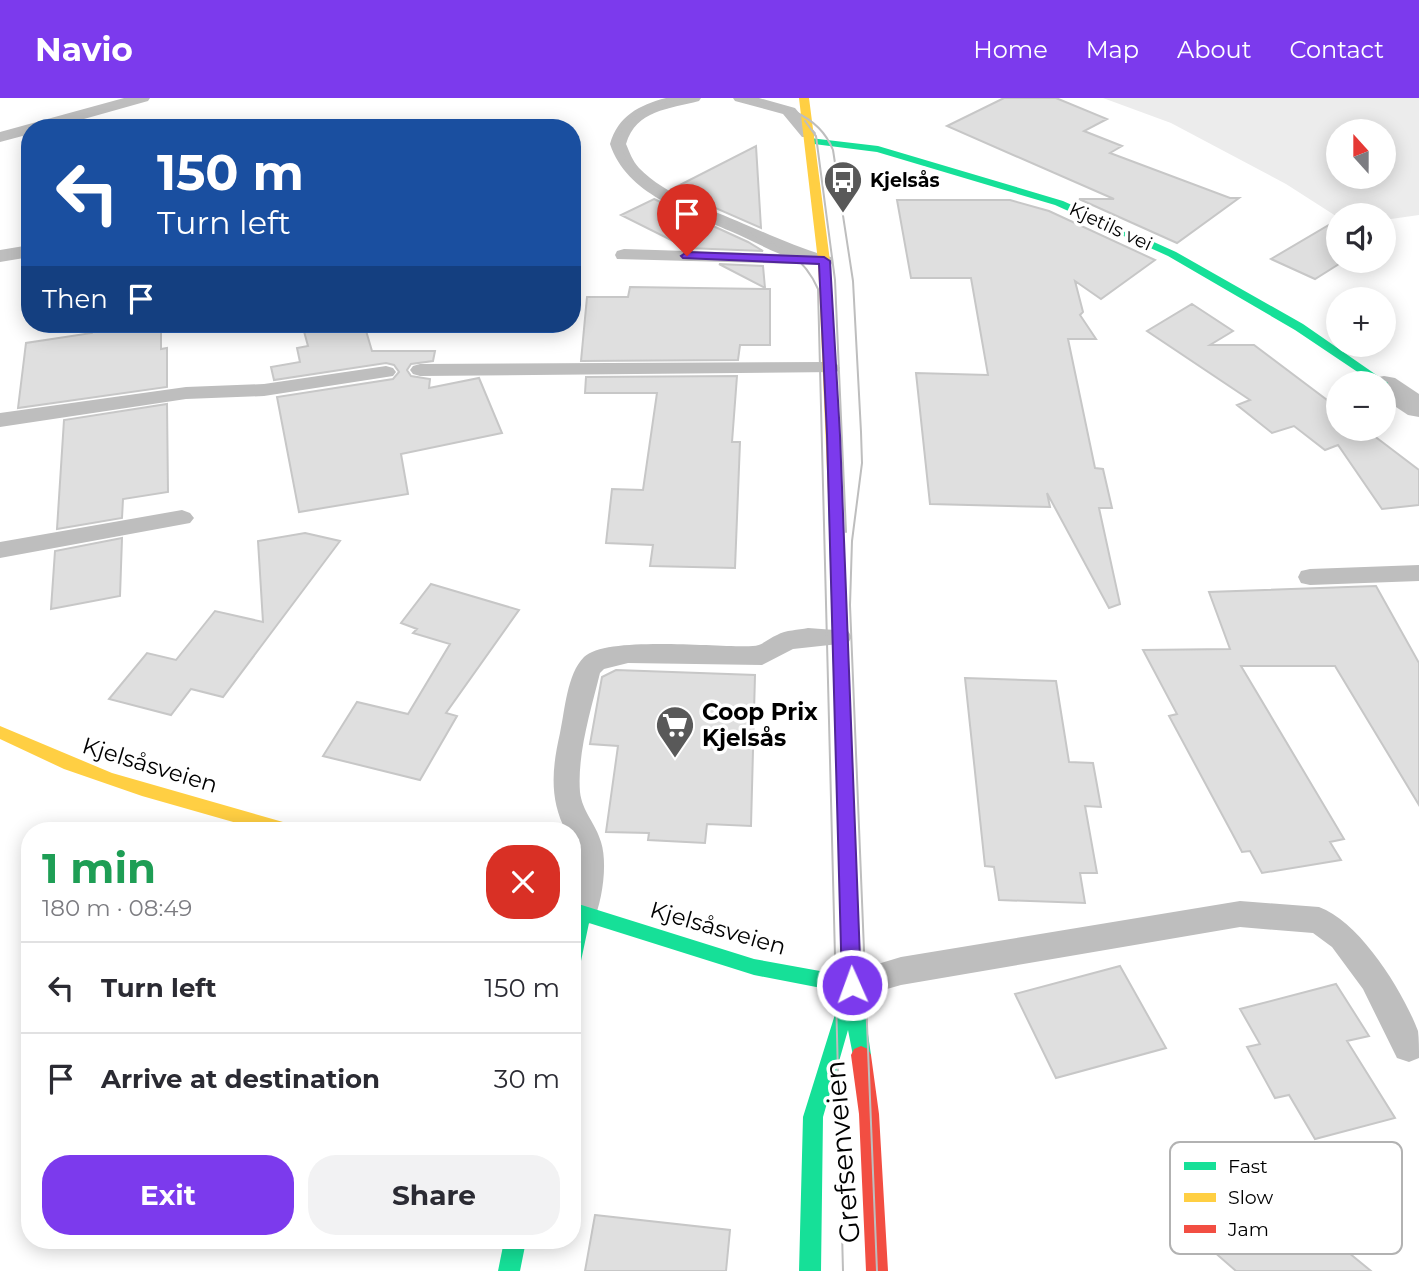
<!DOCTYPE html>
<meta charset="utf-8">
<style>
:root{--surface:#fff;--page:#f2f2f3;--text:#2b2b33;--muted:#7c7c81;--line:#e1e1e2;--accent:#7c3aed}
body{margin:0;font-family:Montserrat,sans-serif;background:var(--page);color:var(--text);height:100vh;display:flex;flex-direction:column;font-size:26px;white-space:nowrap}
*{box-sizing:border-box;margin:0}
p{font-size:23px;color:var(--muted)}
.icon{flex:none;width:38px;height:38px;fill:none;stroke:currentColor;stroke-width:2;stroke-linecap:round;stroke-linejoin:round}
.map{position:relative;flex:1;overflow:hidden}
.drawer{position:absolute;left:21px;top:724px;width:560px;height:427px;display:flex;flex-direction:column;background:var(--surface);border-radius:28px;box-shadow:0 4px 18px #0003}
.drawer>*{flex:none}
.banner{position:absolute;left:21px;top:21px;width:560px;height:214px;border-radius:28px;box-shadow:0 4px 18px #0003;background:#1a4fa0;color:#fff;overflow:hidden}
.needle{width:46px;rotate:339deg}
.controls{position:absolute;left:1326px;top:21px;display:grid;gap:14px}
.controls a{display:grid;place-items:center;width:70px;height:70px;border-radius:50%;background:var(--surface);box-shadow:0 4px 18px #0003;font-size:35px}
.pin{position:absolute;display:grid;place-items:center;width:60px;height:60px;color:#fff;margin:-72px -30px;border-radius:50% 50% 50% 0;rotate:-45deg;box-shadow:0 0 7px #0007}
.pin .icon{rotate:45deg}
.me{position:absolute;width:77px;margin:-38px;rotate:358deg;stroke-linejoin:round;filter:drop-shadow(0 0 5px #0008)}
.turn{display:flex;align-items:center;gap:24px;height:147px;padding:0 21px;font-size:32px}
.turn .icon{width:91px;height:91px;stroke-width:2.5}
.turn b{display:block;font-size:49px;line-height:60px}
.then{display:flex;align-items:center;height:66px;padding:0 21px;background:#0003;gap:14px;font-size:26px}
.round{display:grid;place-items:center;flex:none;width:74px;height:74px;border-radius:28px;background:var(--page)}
.head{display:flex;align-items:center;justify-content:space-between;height:119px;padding:0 21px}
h1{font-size:42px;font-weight:700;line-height:52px;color:#1e9e55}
.cta{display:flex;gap:14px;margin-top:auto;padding:14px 21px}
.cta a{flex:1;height:80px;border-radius:28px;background:var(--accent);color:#fff;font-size:28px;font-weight:700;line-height:80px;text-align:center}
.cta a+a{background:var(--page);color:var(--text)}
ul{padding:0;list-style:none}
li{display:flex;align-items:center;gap:21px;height:91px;padding:0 21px;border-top:2px solid var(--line)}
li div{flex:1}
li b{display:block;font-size:26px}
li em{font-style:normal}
header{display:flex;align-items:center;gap:42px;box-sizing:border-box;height:98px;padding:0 35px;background:var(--accent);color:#fff}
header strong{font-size:33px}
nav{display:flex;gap:38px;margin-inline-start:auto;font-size:24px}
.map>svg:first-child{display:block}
.green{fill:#ececec;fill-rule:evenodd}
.building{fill:#dfdfdf;stroke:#c7c7c7;stroke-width:2}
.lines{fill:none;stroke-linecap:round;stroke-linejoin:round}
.lane{fill:#bebebe;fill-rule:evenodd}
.street{fill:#bebebe;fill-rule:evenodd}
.fast{fill:#16e098;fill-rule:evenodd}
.slow{fill:#ffcf43;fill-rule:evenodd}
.jam{fill:#f24e42;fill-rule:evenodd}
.tram{stroke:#bebebe;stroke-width:2}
.route{fill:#7c3aed;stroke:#51269a;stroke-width:2}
.labels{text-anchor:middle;stroke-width:7;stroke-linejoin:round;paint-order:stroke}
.far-poi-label{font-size:19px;font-weight:bold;fill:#000;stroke:#fff;text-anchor:start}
.far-street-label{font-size:19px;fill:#000;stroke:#fff}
.poi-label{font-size:23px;font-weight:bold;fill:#000;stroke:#fff;text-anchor:start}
.street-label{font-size:23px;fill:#000;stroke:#fff}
.near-street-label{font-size:28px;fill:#000;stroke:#fff}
.key{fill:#fff;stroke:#b2b2b2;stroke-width:2}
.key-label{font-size:19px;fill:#000}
</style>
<header>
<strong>Navio</strong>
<nav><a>Home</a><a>Map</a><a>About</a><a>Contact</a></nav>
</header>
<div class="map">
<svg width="1419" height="1173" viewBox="0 0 1419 1173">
<rect width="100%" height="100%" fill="#fff"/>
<!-- green -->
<path class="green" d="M1103,0h316v117l-35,5v-5h-45v3l-53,-34 -115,-61zM1339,33h45v46h-45z"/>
<!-- building -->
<path class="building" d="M1004,0h52l51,21 -23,12 38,15 -12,7 120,45h9l-62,45 -98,-44h35l-167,-73z
M756,48l5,82 -89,-39z
M654,101l94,43 15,9 -76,-3 -66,-33z
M897,102h113l39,11 106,49 -54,39 -26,-18 8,31 -3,3 16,24h-28l27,129 8,1 9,39h-13l21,96 -11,4 -62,-115 3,14 -120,-3 -14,-131 72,2 -17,-97h-60z
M1339,121v45l-24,15 -44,-20z
M719,166l44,2 2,22z
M630,189l140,2v56h-30l-2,15 -157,1 6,-64h41z
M1192,206l41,27 -23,14h44l85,64v20h26l54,41v35l-37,4 -44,-64 -13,5 -31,-24 -22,7 -35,-28 13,-5 -103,-69z
M93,226h68v25l6,-1v39l-149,21 8,-65 66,-10z
M302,226h62l8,27h63l-2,10 -22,3 -4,6 4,6 19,3 -1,9 50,-10 23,55 -101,21 7,40 -109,18 -22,-115 116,-18 6,-7 -5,-7 -8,-2 -112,17 -3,-13 29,-5 -3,-14 11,-2z
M737,278l-5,66h8l-5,126 -85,-2 3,-21 -47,-2 6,-54 31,1 14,-97h-72l1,-16z
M167,306l1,88 -45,7 -1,19 -65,11 7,-109z
M305,435l35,8 -117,156 -32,-8 -20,26 -62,-16 38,-46 29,7 39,-49 48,11 -5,-81z
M122,440l-2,58 -69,13 4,-58z
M431,486l88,26 -73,103 11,3 -37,64 -97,-24 34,-54 51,12 42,-70 -37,-11 4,-4 -16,-6z
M1376,488l43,77v142l-84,-139h-94l103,173 -14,3 11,18 -79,13 -12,-22 -8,1 -10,-19 -63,-117 8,-2 -34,-64 87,-1 -21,-57z
M616,572l139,5 -4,151 -44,-2 -2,19 -57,-3 1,-7 -43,-1 12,-86 -28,-2 12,-67z
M965,580l91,3 13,81 24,1 8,44 -16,-1 12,67h-17l5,30 -86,-3 -5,-33 -9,-1z
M1120,868l46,82 -110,30 -41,-84z
M1336,886l33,52 -22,5 48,77 -80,21 -26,-44 -14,3 -28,-51 13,-3 -20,-35z
M1266,1088l38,30 67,55h-135l-23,-20z
M595,1117l135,15 -4,41h-141z"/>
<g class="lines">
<!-- lane -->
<path class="lane" d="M124,0h26l-2,3 -96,27h-22v6l-30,8v-10z
M666,0h35l-2,3c-30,8 -63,9 -73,43 4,9 6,16 13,24 27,28 70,40 105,56 29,12 56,25 87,33l2,4 -2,4 -214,-6 -2,-4 2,-4 7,-2 156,5c-17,-7 -33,-16 -50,-23 -45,-20 -103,-36 -120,-87 8,-28 29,-39 56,-46z
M733,0h26l36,10 21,25 -2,4h-12l-19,-23 -48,-13z
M30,147v12l-30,5v-12z
M830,264l7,2 3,4 -3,4 -417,4 -7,-2 -3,-4 3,-4 7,-2z
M386,268l7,2 3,4 -3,4 -129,20 -78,3 -186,28v-14l186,-26 78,-3z
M182,412l8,3 4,5 -4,5 -190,35v-16z
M1419,467v16l-109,4 -9,-2 -3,-6 3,-6 9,-2z
M808,530l40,3 4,6 -4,6 -55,6 -31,16 -134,-2 -24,6 -4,4c-9,37 -23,81 -20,119 2,19 16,32 21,50 7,22 1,60 -8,80l-11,4 -10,-3v-92h-6c-17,-32 -14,-63 -6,-98 5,-23 7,-59 24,-76 23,-22 135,-9 169,-11 9,0 16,-8 24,-11 9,-5 21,-5 31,-7z
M1240,803l79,6c41,15 84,84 99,124 1,8 1,19 1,27l-10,4 -12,-4 -34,-69 -31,-42 -19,-14 -73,-6 -339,58 -49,14 -11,-4 -5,-10 5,-10 60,-18z"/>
<!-- street -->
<path class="street" d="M1384,278l11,2 24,16v23l-11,-2 -24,-16v-16h-14l3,-5z"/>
<!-- fast -->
<path class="fast" d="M810,40l68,8 185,55 113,51 127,72 85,59 -4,3v-3h-10l-79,-53 -127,-74 -113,-51 -178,-53 -71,-9v-4z
M835,392l7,4 19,491 10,70 -3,6 -7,3 -7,-3 -6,-31 -25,87 -2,154h-22l4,-154 39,-125 -88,-17 -165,-52 -8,38 -2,6 -7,2v-67l182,57 88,16 -14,-481z
M504,1143h22l-6,30h-22z"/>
<!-- slow -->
<path class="slow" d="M799,0h10l21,163 12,233 -7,4 -7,-4 -10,-233z
M0,628l112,47 178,51 6,2 3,5h-34l-123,-35 -78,-27 -64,-30z"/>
<!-- jam -->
<path class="jam" d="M861,948l7,3 3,6 8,59 9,157h-22l-7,-157 -8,-59 3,-6z"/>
<!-- tram -->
<path class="tram" d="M693,0c-22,3 -68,10 -73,37 -9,54 126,92 163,114 16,9 28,24 35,40l25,982
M741,0c37,6 77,14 92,52l20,131 8,151 1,31 -10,78 -2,64 27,666
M805,23l11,15 19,144 11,252"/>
</g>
<!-- route -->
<path class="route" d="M687,154l137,5 6,4 10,174 21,550 -2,6 -7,3 -7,-3 -3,-6 -15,-550 -8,-171 -136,-6 -2,-2z"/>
<!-- icons -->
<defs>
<g id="bus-pin" transform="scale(2.0125)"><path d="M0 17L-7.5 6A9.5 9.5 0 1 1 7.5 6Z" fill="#595959" stroke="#fff"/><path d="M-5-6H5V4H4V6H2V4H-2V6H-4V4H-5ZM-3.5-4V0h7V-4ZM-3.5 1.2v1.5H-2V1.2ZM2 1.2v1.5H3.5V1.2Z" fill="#fff"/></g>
<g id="supermarket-pin" transform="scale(2.0125)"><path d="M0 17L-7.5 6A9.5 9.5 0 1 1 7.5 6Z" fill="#595959" stroke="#fff"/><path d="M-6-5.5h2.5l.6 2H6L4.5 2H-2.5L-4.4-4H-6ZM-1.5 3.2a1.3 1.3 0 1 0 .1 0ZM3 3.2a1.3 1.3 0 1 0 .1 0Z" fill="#fff"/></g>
</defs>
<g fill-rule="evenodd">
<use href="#bus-pin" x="843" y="82"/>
<use href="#supermarket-pin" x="675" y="627"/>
</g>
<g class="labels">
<!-- far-poi labels -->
<g class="far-poi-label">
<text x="870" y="89">Kjelsås</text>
</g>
<!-- far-street labels -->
<g class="far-street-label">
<text transform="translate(1111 128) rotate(25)" y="7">Kjetils vei</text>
</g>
<!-- poi labels -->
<g class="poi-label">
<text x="702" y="622">Coop Prix<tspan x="702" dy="26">Kjelsås</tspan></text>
</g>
<!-- street labels -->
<g class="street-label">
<text transform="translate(150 667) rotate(17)" y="8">Kjelsåsveien</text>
<text transform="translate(718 830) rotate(16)" y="8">Kjelsåsveien</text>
</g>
<!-- near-street labels -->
<g class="near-street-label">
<text transform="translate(842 1054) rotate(-95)" y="10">Grefsenveien</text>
</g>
</g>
<!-- legend -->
<rect x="1170" y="1044" width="232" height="112" rx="10" class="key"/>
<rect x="1184" y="1064" width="32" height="8" fill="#16e098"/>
<rect x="1184" y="1095" width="32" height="9" fill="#ffcf43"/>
<rect x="1184" y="1127" width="32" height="8" fill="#f24e42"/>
<g class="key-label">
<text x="1228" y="1075">Fast</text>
<text x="1228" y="1106">Slow</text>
<text x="1228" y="1138">Jam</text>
</g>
</svg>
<div class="controls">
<a><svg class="needle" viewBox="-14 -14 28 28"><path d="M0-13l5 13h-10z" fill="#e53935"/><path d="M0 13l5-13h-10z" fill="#7c7c81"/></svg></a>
<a><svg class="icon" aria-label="sound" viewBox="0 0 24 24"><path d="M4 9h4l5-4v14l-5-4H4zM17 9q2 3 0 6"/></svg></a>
<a>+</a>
<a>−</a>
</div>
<div class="pin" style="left:687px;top:158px;background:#d93025"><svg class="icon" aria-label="arrive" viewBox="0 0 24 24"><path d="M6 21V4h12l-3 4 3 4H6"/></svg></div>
<svg class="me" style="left:852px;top:887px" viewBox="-20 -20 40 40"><circle r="17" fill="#7c3aed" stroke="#fff" stroke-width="3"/><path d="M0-11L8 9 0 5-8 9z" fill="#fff"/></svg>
<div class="banner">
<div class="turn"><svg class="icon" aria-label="left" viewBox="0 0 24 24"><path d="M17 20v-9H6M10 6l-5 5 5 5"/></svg><div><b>150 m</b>Turn left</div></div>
<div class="then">Then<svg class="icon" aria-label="arrive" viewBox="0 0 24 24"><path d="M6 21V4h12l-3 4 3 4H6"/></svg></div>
</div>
<section class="drawer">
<div class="head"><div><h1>1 min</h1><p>180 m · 08:49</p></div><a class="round" style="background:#d93025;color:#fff"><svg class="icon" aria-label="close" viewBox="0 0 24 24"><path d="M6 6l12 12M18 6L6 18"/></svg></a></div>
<ul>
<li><svg class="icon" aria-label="left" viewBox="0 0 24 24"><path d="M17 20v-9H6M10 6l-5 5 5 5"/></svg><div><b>Turn left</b></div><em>150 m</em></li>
<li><svg class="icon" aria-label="arrive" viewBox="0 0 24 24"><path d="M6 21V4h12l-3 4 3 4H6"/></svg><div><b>Arrive at destination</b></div><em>30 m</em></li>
</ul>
<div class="cta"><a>Exit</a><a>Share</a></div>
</section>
</div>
